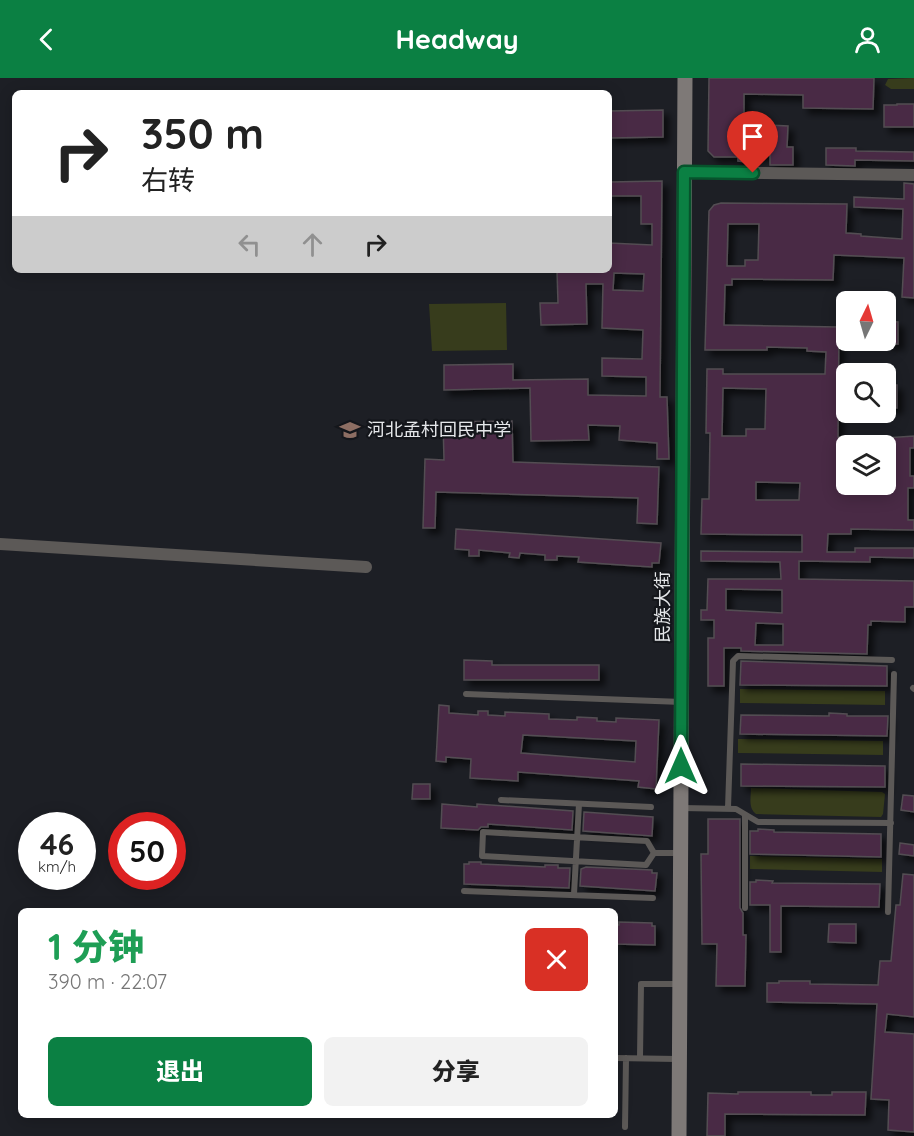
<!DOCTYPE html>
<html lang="zh">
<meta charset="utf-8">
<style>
:root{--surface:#fff;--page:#f2f2f2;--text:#222;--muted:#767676;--accent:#0b8043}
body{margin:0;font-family:Quicksand,"Noto Sans SC",sans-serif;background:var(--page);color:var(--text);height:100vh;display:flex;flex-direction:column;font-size:22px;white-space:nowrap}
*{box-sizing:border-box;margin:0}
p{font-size:20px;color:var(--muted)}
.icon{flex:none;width:33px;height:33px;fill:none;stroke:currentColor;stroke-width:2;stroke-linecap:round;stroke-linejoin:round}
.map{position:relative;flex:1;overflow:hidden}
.details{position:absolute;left:18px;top:830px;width:600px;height:210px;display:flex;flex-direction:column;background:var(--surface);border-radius:9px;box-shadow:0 3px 15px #0003}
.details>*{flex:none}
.banner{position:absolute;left:12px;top:12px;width:600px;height:183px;border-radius:9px;box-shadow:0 3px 15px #0003;background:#fff;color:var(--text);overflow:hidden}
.needle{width:39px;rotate:5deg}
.fabs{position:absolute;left:836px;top:213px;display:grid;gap:12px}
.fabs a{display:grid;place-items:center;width:60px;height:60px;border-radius:9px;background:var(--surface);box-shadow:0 3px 15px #0003;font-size:30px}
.speed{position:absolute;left:18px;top:734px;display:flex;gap:12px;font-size:30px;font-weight:700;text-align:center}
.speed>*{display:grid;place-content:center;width:78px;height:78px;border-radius:50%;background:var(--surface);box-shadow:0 3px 15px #0003;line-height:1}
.speed small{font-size:15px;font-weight:400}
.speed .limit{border:9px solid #d22;background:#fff;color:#111}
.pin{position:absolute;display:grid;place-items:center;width:51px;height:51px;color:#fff;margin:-62px -26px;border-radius:50% 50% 50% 0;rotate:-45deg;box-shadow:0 0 6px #0007}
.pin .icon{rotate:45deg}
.me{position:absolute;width:66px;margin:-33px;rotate:0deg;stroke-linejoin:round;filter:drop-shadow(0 0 4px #0008)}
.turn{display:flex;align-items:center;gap:21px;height:126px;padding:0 30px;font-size:27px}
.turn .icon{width:78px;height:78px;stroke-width:2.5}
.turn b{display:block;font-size:42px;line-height:51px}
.lanes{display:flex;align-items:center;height:57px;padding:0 30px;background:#0003;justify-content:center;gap:30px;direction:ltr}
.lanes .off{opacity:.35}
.round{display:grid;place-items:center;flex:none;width:63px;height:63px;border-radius:9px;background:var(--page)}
.overview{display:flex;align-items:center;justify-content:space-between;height:102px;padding:0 30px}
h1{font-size:36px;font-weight:800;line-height:45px;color:#1e9e55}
.primary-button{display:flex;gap:12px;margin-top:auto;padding:12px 30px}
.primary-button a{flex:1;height:69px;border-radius:9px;background:var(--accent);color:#fff;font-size:24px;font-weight:800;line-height:69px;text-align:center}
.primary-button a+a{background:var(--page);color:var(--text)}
header{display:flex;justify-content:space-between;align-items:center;height:78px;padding:0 30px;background:var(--accent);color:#fff;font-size:27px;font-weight:800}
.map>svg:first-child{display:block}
.green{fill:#373c1c}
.building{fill:#492a45;stroke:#534d52;stroke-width:1.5;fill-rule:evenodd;filter:url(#shadow)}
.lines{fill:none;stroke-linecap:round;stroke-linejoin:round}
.service{stroke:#5c5957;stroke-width:6}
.minor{stroke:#5c5957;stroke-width:12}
.secondary{stroke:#7e7977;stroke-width:15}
.route-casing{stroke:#07532c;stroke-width:15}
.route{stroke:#0b8043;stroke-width:10}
.labels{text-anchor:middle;stroke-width:4.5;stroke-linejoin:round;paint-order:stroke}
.poi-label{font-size:18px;fill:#e5e7ea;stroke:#14161b;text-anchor:start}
.street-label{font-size:18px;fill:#e5e7ea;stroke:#14161b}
</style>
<header><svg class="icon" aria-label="back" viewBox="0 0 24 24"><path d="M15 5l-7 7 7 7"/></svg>Headway<svg class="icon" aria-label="person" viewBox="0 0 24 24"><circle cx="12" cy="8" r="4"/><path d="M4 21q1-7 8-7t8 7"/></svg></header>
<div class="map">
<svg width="914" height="1058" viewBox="0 0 914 1058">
<defs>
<filter id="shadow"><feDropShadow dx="5.5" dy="5.5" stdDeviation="3" flood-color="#0009"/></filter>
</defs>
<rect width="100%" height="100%" fill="#1d1f25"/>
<!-- green -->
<path class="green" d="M914,0v11h-23l-6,-4 3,-6z
M506,225l1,47 -75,1 -3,-47z
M740,611l145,2v14l-145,-2z
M738,661l145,2v14l-145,-2z
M751,710l131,4 3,2 -2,20 -2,3 -125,-3c-8,-6 -5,-16 -5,-26z
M750,778l132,3v13l-132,-3z"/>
<!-- building -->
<path class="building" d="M709,0h165l-1,31 -70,-1v-13l-59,-1v30l44,2 -1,21h6v18h-23v-10h-23v7l-9,-1v-4h-24l-6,-6z
M897,26h17v23h-30v-22h13z
M663,32v27l-54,1v-27z
M826,70h30v3l58,1v9l-59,-1v6l-29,-1z
M662,103l-2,216h7l2,62h-12v-16l-38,-3 1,-14 -32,-1 1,15 -58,1 -1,-53 -86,2v-25l69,-1v16l75,-1v16l58,1v-19l-44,-1v-18l40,1 1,-29 -41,-2 1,-44h-17l1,40 -46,1 -1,-22h18l-1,-33h52v-27l43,2v-21h-11v-28h-32v-14zM614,195l30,1 -1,17 -30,-1z
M904,105l10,1v114l-12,-1 2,-39 -70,-3 -1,25 -101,-1v6h-7l-1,40 115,2 -1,110h8v47h39v-46l29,-2v12h-4v28h4v12h-6v32h6v10l-63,-1v5h-23l-1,18h28v-4h59v10l-44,-1v5l-71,-1v18l115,2v26h-9v15l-34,-1v4h-3l-1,29 -126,-3v-3h-17v38h-16v-48h6v-18h-13v-10h6l1,-31h73l-1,-17 -79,-1v-10l101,1v-17l-101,-1 1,-35h7l1,-66h-4l1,-64h16v5h102l1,-22 -19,-1v-3l-40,-1v3h-62l4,-139 5,-6 7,-2 126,1 -1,29 15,1v2l41,3 1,-30 -49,-2v-10l50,2zM728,146h31l-1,36h-13v6h-18zM723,310l43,1 -1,40h-19v7h-24zM756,404l44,1 -1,17h-43zM726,511l56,1v23l-56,-3zM756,545l27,1v21h-28z
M885,243l13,1v22h-13z
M885,307h12v23l-12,-1z
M512,343l1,41 146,5 -2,57 -20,-1 1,-25 -202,-6 -1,36h-12l2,-69 19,1 -1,-38z
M456,451l205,14 -2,20h-7v4l-16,-1 -58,-4 1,-5 -22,-1v4h-12v-5l-25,-2 -1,5 -10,-1 1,-4 -31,-3v6h-10v-6l-14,-1z
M464,582l28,1v4h107v15h-135z
M741,583l146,5v20l-147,-1z
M439,627l10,1v7l29,2v-4h10v4l17,1v-4l44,2v5l28,1v-3l20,1v3l19,1v-4l43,2 -3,69 -18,-2 1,-6 -121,-9v9l-48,-3 1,-19 -25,-2v5l-10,-1zM523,657l113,6 -1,21 -114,-9z
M829,635l18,1v2h41l-1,20 -147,-2 1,-19 88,1z
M741,686l144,2v21l-144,-1z
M413,706h17v15h-18z
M903,717l11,1v16l-13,-2z
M442,726l35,3v-3l96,7 -1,19 -84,-6v3h-7l-3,3 -37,-2z
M584,734l69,5 -1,19 -69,-5z
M708,741h32v89l3,5v22h3l-1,51h-29l1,-42h-15l-1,-90h7z
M758,751l16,1v2l107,2v23l-131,-3v-23h8z
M900,765l14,2v11l-15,-2z
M469,784h12v2l64,3v-2h13v3h12l-1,20 -105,-4v-20h5z
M586,789l66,3v3h5l-2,18 -75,-5 1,-17z
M903,796l11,1v142l-27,-3 -2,18 29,2v98l-26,-2 1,-30 -18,-1 6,-95 -110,-2v-19h12v-2h31v3l68,1 2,-24h11l5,-56h4z
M756,802l17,1 -1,2 108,1 -1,23 -98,-1v46h-11v-47h-20v-23h6z
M619,844l33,1v3h3v19l-40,-1v-19h4z
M829,846h27v19l-28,-1z
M738,1014h73v3h21v-3h34l-1,23 -140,-1v22h-18l1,-43 30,1z"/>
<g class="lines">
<!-- service -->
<path class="service" d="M913,610l1,1
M466,616l216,8
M501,722l150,7
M682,730l54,1 22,13 133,1
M728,730l5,-147 5,-5 154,4
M483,754l164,9 7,12 -8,12 -164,-9z
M654,775h26
M464,813l189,7
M574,816l5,-90
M745,830v-93
M888,834l6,-238
M615,980l62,1
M640,980l1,-74h38
M625,1049l1,-69"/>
<!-- minor -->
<path class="minor" d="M684,94l230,3
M0,466l366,23"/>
<!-- secondary -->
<path class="secondary" d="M679,1058l6,-1058"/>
</g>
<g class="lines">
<!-- route casing -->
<g class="route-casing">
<path id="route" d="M681,688l3,-594 69,1"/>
</g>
<!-- route -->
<use href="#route" class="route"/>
</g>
<!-- icons -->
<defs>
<g id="school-bare" transform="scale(1.62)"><path d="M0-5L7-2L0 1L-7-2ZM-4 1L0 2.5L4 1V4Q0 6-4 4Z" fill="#8d6e63" stroke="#14161b" stroke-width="2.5" paint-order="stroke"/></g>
</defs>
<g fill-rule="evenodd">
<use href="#school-bare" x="350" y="352"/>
</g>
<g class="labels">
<!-- poi labels -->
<g class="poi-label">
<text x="367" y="358">河北孟村回民中学</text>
</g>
<!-- street labels -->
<g class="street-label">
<text transform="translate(663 529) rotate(-90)" y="6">民族大街</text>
</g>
</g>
</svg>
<div class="fabs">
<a><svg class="needle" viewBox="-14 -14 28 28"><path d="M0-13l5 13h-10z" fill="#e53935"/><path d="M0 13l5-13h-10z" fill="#767676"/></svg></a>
<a><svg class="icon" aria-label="search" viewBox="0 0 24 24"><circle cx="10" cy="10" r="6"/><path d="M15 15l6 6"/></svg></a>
<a><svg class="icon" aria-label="layers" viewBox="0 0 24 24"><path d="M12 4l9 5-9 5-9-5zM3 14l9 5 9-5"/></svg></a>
</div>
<div class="speed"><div>46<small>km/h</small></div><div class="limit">50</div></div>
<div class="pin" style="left:753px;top:95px;background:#d93025"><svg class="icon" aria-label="arrive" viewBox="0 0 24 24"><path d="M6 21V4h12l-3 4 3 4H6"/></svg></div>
<svg class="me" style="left:681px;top:688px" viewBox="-20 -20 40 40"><path d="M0-17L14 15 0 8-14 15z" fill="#0b8043" stroke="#fff" stroke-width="4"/></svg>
<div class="banner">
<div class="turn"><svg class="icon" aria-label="right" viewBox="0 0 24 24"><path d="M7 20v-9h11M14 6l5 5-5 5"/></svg><div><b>350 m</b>右转</div></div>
<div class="lanes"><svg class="icon off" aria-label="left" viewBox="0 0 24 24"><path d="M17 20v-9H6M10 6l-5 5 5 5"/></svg><svg class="icon off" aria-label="ahead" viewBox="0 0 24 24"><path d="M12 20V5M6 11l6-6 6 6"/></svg><svg class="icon" aria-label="right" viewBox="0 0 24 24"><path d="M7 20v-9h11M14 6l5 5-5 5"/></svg></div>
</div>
<section class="details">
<div class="overview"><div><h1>1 分钟</h1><p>390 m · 22:07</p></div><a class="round" style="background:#d93025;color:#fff"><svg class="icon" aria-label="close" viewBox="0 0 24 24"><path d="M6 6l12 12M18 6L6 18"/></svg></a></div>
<div class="primary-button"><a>退出</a><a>分享</a></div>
</section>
</div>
